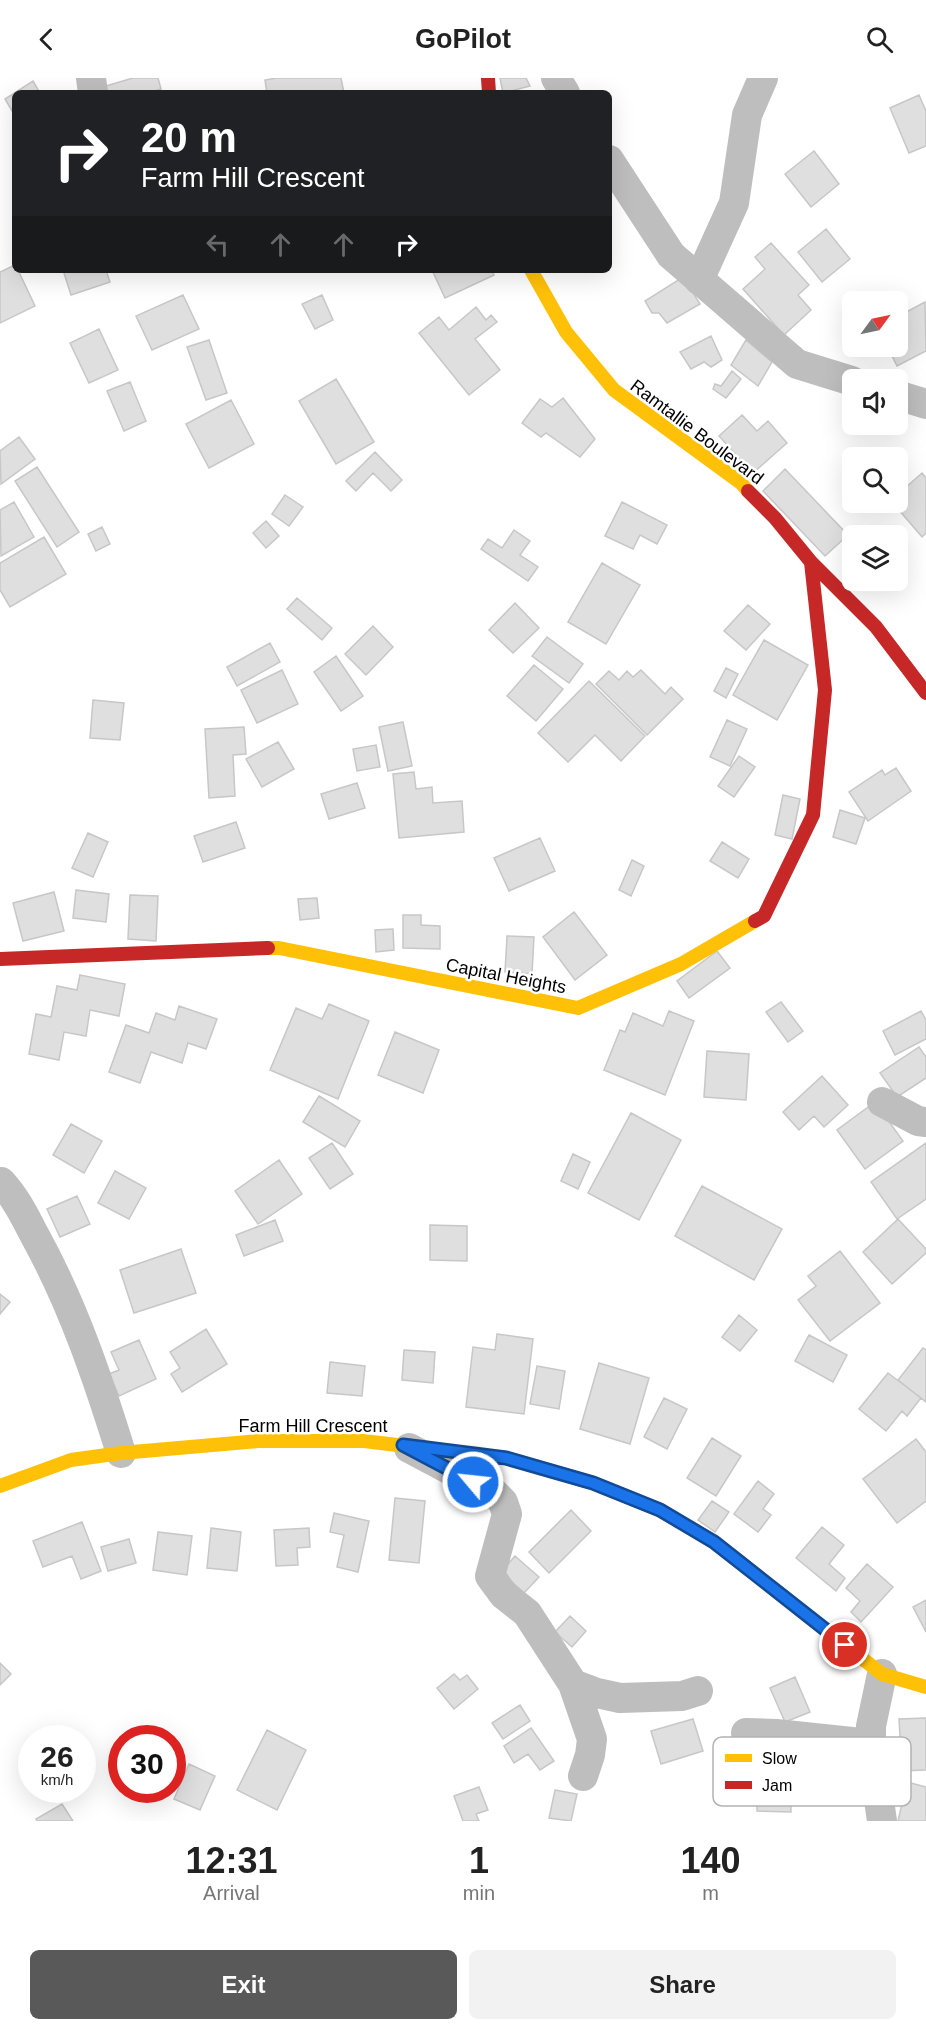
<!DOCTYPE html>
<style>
:root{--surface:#fff;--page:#f2f2f2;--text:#222;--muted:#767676;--accent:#595959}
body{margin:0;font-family:Arial,sans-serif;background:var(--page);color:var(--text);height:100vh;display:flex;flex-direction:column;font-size:22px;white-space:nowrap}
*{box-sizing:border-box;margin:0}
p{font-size:20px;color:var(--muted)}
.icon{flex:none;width:33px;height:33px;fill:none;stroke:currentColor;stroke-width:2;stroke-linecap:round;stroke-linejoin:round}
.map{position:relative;height:1743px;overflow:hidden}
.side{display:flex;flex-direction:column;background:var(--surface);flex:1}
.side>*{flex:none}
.guide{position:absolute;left:12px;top:12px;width:600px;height:183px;border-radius:9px;box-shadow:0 6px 24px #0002;background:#202124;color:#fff;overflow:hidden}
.needle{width:39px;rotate:57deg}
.fabs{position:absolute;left:842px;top:213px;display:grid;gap:12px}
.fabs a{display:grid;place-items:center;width:66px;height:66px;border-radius:9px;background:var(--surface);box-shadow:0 6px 24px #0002;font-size:30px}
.speed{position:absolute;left:18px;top:1647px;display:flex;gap:12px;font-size:30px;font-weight:700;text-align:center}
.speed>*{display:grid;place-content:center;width:78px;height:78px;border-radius:50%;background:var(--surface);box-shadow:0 6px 24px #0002;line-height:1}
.speed small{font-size:15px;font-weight:400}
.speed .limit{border:9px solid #d22;background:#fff;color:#111}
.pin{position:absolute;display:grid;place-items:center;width:51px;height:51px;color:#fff;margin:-26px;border:3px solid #fff;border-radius:50%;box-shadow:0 2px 6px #0007}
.me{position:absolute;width:66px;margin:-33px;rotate:298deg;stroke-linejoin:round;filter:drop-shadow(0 0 4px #0008)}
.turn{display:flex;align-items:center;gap:21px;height:126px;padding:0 30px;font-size:27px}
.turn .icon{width:78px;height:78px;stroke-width:2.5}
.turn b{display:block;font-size:42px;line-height:51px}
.lanes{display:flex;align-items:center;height:57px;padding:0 30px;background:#0003;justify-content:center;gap:30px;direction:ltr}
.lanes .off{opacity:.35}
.eta{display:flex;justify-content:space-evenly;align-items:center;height:102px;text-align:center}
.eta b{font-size:36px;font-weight:600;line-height:42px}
.action{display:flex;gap:12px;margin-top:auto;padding:12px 30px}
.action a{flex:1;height:69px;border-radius:9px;background:var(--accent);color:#fff;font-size:24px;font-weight:600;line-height:69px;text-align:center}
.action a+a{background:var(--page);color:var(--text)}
header{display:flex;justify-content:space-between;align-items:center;height:78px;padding:0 30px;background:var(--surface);font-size:27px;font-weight:600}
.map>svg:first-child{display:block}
.building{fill:#dfdfdf;stroke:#c7c7c7;stroke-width:1.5}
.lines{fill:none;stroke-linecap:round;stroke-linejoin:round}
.street{stroke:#bebebe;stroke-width:30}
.slow{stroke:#ffc107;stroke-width:14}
.jam{stroke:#c62828;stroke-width:14}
.route-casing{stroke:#114b97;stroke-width:15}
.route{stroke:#1a73e8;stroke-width:10}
.labels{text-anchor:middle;stroke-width:5;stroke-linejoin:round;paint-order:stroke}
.street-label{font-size:18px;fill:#000;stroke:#fff}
.key{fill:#fff;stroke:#b2b2b2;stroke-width:1.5}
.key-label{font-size:16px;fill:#000}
</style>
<header><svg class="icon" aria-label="back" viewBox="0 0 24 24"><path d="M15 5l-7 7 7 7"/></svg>GoPilot<svg class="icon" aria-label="search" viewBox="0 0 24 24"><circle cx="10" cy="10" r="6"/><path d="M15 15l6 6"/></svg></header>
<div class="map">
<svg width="926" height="1743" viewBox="0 0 926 1743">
<rect width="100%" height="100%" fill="#fff"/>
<!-- building -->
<path class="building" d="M133,0h25l3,11 -12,4h-41l-2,-7z
M277,0h64l3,15h-77l-2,-13z
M500,0h26l4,8 -27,7z
M33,3l7,12h-25v23l-10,-17z
M919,17l7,16v35l-17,7 -19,-45z
M814,73l25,33 -28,23 -26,-33z
M826,151l24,30 -28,23 -24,-30z
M771,165l38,42 -11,10 13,15 -27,25 -41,-46 22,-20 -10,-12z
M15,187v5h3l17,36 -35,17v-51z
M63,192h43l4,12 -39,13z
M432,192h60l2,5 -49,23z
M683,199l17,27 -33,19 -8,-10h-7l-7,-12z
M183,217l16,34 -47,21 -16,-34z
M322,217l11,25 -18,9 -13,-25z
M925,224l1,49 -29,15 -10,-20h10v-29z
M476,229l10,13 5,-5 6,7 -22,17 25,31 -31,25 -50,-62 20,-16 10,13z
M99,251l19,41 -29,13 -19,-40z
M711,258l11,24 -11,7 -7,-5 -13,7 -11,-17z
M209,262l18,53 -21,7 -19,-53z
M746,262l26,22 -14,24 -27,-21z
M732,293l9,8 -15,19 -13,-9 2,-5 6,2z
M336,301l38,63 -38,22 -37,-63z
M130,304l16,39 -22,10 -17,-40z
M563,320l32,41 -15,18 -34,-24 -5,4 -19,-14 18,-24 12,8z
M231,322l23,44 -45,24 -23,-44z
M742,337l15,16 11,-10 19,22 -34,30 -34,-37z
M19,359l16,22 -34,25 -1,-33z
M375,374l27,28 -11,11 -18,-18 -17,18 -10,-10z
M37,389l42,65 -22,15 -42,-66z
M785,391l63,66 -23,21 -62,-65z
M922,395l4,5v55l-4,4 -30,-35h5v-7z
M285,417l18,12 -14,19 -17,-12z
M14,424l20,35 -33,19 -1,-46z
M622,424l45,23 -10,19 -17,-9 -7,14 -28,-13z
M266,443l13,15 -13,12 -13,-15z
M102,449l8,17 -14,7 -8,-17z
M514,452l16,11 -10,14 18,12 -10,14 -47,-32 7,-10 14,9z
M44,459l22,37 -56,33 -10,-17v-27z
M602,485l38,22 -34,59 -38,-22z
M297,520l35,30 -10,12 -35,-31z
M515,525l24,25 -26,25 -24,-23z
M748,527l22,19 -24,26 -22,-19z
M373,548l20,21 -27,28 -21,-21z
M547,559l36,27 -14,19 -37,-27z
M764,562l44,25 -31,55 -44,-25z
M270,565l10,19 -43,24 -10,-19z
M336,578l27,40 -22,15 -27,-39z
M534,587l29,24 -27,32 -29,-25z
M726,590l12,6 -12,24 -12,-7z
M282,592l16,34 -41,19 -16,-33z
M641,592l24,24 6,-7 12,12 -36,36 -51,-51 13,-13 10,9 8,-9 6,6z
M589,603l56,55 -24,25 -26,-26 -27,27 -30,-29z
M93,622l31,3 -4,37 -30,-2z
M727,642l20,9 -17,37 -20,-9z
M403,644l9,44 -24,5 -9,-44z
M244,649l2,27 -13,1 2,41 -26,2 -4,-69z
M278,664l16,27 -32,18 -16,-28z
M376,667l4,22 -23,4 -4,-22z
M739,678l16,11 -21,30 -16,-11z
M896,690l15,23 -43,30 -19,-29 33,-22 3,5z
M414,694l2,17 16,-2 1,16 29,-2 2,31 -65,6 -6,-64z
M357,705l8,25 -36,11 -8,-25z
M783,717l17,4 -8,40 -17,-4z
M840,732l25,8 -9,26 -23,-7z
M236,744l9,26 -42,14 -9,-26z
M88,755l20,9 -15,35 -21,-9z
M540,760l15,33 -46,20 -15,-33z
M722,764l27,17 -11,19 -28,-17z
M632,782l12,6 -13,30 -12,-6z
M76,812l33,4 -3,28 -33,-4z
M54,814l10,39 -41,10 -10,-38z
M130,817l28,1 -2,45 -28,-2z
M317,820l2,20 -19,2 -2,-21z
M574,834l33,43 -32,25 -32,-43z
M403,837h18v10l19,1v23l-37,-1z
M393,851l1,21 -18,2 -1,-22z
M507,858l27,1 -2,37 -27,-2z
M717,873l13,17 -41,30 -12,-17z
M80,897l45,9 -6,32 -29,-6 -4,26 -22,-4 -5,28 -30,-6 7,-40 15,3 6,-31 20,4z
M781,924l22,29 -15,11 -22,-30z
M329,926l40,17 -31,78 -68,-29 26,-62 26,11z
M179,928l38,13 -11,30 -18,-6 -6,20 -31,-11 -11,31 -31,-11 17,-47 23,8 7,-20 19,7z
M669,933l25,10 -29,74 -61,-25 16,-40 5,2 8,-19 30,13z
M921,933l5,9v19l-31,16 -12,-24z
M395,954l44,18 -16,43 -45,-18z
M919,969l7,10v21l-29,19 -17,-24z
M707,973l42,3 -3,46 -42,-3z
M822,998l26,29 -24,22 -10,-11 -15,14 -16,-18z
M319,1018l41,25 -15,26 -42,-25z
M875,1024l28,39 -38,28 -28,-39z
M631,1035l50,27 -42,80 -51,-27z
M71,1046l31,17 -18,32 -31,-18z
M332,1065l21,31 -23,15 -21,-31z
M926,1065v56l-29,20 -26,-37z
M573,1076l17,8 -12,27 -17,-8z
M279,1082l23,34 -44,30 -23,-33z
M115,1093l31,17 -17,31 -31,-16z
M702,1108l80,43 -28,51 -79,-44z
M77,1118l13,28 -30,13 -13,-28z
M898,1141l28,30v4l-34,31 -29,-32z
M275,1142l8,21 -39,15 -8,-21z
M430,1147l37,1v35l-37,-1z
M181,1171l15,44 -62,20 -14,-43z
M840,1173l40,52 -50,38 -32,-41 18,-14 -8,-10z
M0,1216l10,8 -10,12z
M739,1237l18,15 -17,21 -18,-14z
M206,1251l21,35 -45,28 -11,-18 9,-6 -10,-16z
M497,1256l36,5 -9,75 -58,-7 7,-60 22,3z
M809,1257l38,20 -14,27 -38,-21z
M139,1262l17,39 -37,17 -10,-22 10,-4 -8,-18z
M923,1270l3,2v52l-28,-22z
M404,1272l31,2 -2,31 -31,-3z
M330,1284l35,4 -3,30 -35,-3z
M599,1285l50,15 -19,66 -50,-15z
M537,1288l28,5 -6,38 -29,-5z
M888,1295l33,25 -14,18 -5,-5 -16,20 -27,-22z
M664,1320l23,11 -20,40 -23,-12z
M712,1360l29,18 -25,40 -29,-18z
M916,1361l10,13v49l-29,22 -34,-44z
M758,1403l16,13 -11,15 8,6 -13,17 -24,-18z
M395,1420l30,3 -6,62 -30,-3z
M712,1423l17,11 -14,20 -17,-12z
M571,1432l20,21 -42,42 -20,-21z
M334,1435l35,8 -11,51 -21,-5 7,-32 -14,-3z
M82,1444l19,49 -20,8 -9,-23 -29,11 -10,-26z
M822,1449l22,18 -15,19 16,14 -9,13 -40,-33z
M211,1450l30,4 -4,39 -30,-3z
M309,1450l1,19 -13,1 1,17 -22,1 -2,-36z
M158,1454l34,4 -5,39 -34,-5z
M129,1461l7,24 -28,8 -7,-24z
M515,1478l24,21 -15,16 -23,-21z
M867,1486l26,23 -32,35 -10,-10 9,-11 -14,-13z
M926,1522v32l-13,-25z
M570,1538l16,15 -14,16 -17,-15z
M0,1585l11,11 -11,11z
M454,1596l6,6 7,-5 11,14 -24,20 -17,-21z
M795,1599l15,35 -25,10 -15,-34z
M520,1627l10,16 -27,18 -11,-16z
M926,1640v52l-24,1 -3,-52z
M693,1641l10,32 -42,13 -10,-33z
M531,1650l23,33 -14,9 -12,-16 -14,9 -10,-17z
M267,1652l39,20 -29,60 -40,-20z
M757,1682h33l1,52 -34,-1z
M189,1686l26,12 -15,34 -26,-11z
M907,1704l19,5v34h-28z
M479,1709l9,23 -12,4 3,7h-16l-9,-25z
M555,1712l22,4 -6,27 -22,-3z
M62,1726l11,17h-36l-1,-2z"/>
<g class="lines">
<!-- street -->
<path class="street" d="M91,0l2,15
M556,0l9,15
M609,82l62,95 126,109 55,17
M699,202l35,-77 13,-88 16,-37
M897,317l29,9
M882,1024l36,19 8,1
M1,1104c15,16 24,35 34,54 38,69 63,143 86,217
M409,1370l85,45 9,9 4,12 -17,62 14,19 23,18 46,71 19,55 -2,16 -7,21
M573,1606l24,9 23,5 62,-2 16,-5
M746,1655l30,1 95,10
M882,1743l-11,-77v-18l11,-52"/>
<!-- slow -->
<path class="slow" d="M531,192l35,62 48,58 127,93 7,8
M268,870h11l299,60 103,-44 74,-43
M0,1408l71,-26 50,-7 137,-12h106l99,12
M746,1489l136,107 44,13"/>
<!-- jam -->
<path class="jam" d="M488,0l1,15
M748,413l27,27 36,44 65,65 50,66
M755,843l9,-5 49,-101 12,-125 -14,-128
M0,881l268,-11
M463,1375l43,5 87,25 67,27 54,32 32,25"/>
</g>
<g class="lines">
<!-- route casing -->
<g class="route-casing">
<path id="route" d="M473,1404l-70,-37 103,13 87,25 67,27 54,32 131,103"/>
</g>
<!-- route -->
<use href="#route" class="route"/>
</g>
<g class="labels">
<!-- street labels -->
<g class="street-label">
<text transform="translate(697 354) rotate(37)" y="6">Ramtallie Boulevard</text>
<text transform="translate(506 898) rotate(11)" y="6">Capital Heights</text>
<text x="313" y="1354">Farm Hill Crescent</text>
</g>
</g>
<!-- legend -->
<rect x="713" y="1659" width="198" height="69" rx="9" class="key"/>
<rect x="725" y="1676" width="27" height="8" fill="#ffc107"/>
<rect x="725" y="1703" width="27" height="8" fill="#c62828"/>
<g class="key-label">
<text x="762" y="1686">Slow</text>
<text x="762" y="1713">Jam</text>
</g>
</svg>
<div class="fabs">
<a><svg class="needle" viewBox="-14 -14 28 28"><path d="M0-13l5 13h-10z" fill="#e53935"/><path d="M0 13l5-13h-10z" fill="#767676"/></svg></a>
<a><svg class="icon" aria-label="sound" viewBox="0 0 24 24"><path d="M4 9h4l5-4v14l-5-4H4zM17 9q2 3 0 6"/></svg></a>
<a><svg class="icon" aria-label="search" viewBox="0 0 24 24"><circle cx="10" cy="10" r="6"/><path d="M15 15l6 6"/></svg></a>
<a><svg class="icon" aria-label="layers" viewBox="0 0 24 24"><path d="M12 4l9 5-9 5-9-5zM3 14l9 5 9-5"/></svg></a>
</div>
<div class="speed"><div>26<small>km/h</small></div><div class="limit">30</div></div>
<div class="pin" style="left:845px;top:1567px;background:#d93025"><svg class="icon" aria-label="arrive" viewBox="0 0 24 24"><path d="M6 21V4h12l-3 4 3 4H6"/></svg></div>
<svg class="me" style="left:473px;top:1404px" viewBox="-20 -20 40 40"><circle r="17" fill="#1a73e8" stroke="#fff" stroke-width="3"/><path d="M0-11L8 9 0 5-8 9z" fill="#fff"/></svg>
<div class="guide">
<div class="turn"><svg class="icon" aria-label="right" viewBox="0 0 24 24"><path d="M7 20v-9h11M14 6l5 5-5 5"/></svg><div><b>20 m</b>Farm Hill Crescent</div></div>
<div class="lanes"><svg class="icon off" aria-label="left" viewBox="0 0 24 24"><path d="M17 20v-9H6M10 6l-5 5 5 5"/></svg><svg class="icon off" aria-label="ahead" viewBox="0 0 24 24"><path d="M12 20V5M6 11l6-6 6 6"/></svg><svg class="icon off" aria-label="ahead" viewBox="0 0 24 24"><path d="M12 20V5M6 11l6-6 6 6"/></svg><svg class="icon" aria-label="right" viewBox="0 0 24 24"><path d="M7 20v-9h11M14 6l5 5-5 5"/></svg></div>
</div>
</div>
<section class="side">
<div class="eta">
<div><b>12:31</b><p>Arrival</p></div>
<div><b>1</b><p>min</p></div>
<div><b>140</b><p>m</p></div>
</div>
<div class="action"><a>Exit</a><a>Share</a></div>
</section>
